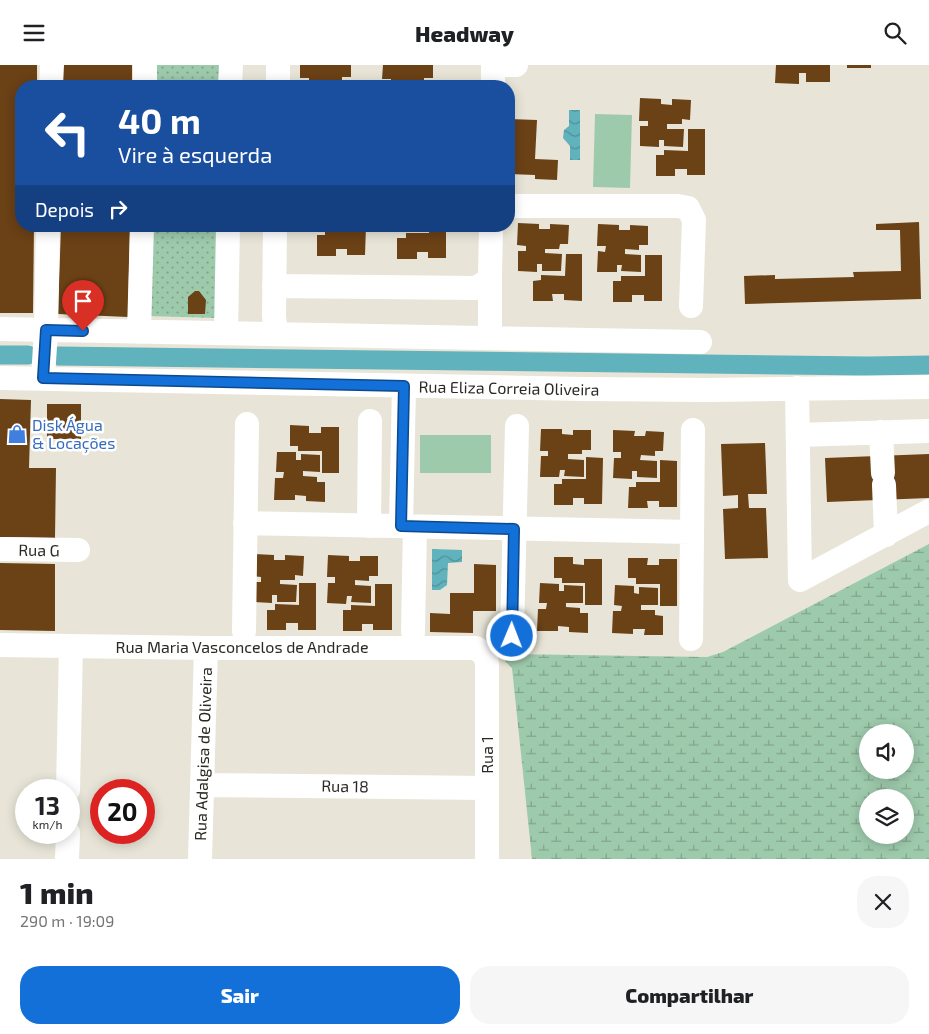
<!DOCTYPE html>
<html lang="pt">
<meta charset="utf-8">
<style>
:root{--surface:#fff;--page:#f6f6f6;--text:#202124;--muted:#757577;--accent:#1370d9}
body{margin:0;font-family:"Exo 2",sans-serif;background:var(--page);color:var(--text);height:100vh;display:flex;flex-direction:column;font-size:19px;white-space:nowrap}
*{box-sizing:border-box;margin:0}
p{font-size:16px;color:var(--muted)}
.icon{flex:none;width:28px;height:28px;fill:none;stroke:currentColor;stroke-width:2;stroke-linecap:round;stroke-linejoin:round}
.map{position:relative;height:794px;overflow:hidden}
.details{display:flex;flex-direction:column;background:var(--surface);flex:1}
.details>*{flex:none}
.hud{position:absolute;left:15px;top:15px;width:500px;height:152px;border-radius:20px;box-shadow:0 2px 12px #0003;background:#1a4fa0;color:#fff;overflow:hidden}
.tools{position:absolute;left:859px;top:659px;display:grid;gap:10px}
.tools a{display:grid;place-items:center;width:55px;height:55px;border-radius:50%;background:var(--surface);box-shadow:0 2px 12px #0003;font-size:25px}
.speed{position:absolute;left:15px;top:714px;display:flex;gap:10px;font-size:25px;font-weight:700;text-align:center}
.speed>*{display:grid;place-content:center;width:65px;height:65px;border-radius:50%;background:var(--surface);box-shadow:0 2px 12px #0003;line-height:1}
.speed small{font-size:12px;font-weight:400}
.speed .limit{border:8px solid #d22;background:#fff;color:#111}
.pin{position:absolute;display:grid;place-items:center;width:42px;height:42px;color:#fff;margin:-51px -21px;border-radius:50% 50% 50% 0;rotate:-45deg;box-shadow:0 0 5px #0007}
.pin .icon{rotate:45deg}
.me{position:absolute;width:55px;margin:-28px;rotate:1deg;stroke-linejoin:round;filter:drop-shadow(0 0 4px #0008)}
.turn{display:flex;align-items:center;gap:18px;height:105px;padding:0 20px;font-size:22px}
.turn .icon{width:65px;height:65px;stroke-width:2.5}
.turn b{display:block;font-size:35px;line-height:42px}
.then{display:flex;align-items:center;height:48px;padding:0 20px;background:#0003;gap:10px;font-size:19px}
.round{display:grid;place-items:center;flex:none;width:52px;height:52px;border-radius:20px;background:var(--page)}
.summary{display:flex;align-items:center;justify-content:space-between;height:85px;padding:0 20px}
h1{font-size:30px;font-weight:800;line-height:38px}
.action{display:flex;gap:10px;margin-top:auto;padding:10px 20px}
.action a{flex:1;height:58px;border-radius:20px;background:var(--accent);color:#fff;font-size:20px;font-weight:800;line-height:58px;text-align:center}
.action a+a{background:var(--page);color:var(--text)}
header{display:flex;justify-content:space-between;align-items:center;height:65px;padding:0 20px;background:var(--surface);font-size:22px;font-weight:800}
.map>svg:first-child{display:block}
.wetland{fill:url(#wetland-marsh);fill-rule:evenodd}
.park{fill:url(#park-dots)}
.pitch{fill:#9ecaac}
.water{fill:url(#water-waves)}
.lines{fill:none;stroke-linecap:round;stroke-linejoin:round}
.canal{stroke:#60b2bc;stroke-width:19}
.building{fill:#6b4116}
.minor{stroke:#fff;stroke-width:24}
.route-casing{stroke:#0c498d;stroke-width:12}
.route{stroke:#1370d9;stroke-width:9}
.labels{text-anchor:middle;stroke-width:5;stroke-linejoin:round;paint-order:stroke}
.street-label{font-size:16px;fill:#2a2924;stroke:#fff}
.shop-label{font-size:16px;fill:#366cbe;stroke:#fff;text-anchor:start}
</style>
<header><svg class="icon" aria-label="menu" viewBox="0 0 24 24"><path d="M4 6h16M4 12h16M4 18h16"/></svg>Headway<svg class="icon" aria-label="search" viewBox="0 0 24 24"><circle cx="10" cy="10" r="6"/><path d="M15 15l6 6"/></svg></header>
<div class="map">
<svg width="929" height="794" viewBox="0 0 929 794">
<defs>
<pattern id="wetland-marsh" width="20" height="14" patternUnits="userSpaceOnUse" patternTransform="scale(1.25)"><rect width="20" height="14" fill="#9ecaac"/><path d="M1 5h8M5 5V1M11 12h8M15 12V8" fill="none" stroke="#81a48c"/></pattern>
<pattern id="park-dots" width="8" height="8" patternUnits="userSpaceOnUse" patternTransform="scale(1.25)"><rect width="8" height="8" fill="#9ecaac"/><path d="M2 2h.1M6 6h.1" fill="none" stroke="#81a48c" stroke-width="1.8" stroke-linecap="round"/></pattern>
<pattern id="water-waves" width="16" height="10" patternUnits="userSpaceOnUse" patternTransform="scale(1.25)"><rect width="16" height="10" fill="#60b2bc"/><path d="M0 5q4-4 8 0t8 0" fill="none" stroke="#4f9199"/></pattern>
</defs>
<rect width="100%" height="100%" fill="#e8e5d8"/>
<!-- wetland -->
<path class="wetland" d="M929,479v315h-397l-20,-191 -7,-7v-4l4,-3 198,3 16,-5zM868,668h37v37h-37zM868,732h37v38h-37z"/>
<!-- park -->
<path class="park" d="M153,0h71l-1,21h-70z
M150,161h70l-2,92 -70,-2z"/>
<!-- pitch -->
<path class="pitch" d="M595,49l37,1 -2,73 -37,-1z
M420,370h71v38h-71z"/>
<!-- water -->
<path class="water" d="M569,45h11v50h-10v-14l-7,-8 1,-8 5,-4z
M432,484l30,1v12l-14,1 -1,22 -7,5h-8z"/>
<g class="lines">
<!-- canal -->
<path class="canal" d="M0,290h28
M58,291l810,10 61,-1"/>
</g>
<!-- building -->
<path class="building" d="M0,0h37v21h-16v140h13l-1,87h-33z
M63,0h69v21h-70z
M300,0h51v12h-9v5l-14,-1v5h-27v-3l8,1v-6h-9z
M383,0h50v13h-9v4h-14v4h-27v-2l8,1v-6h-9z
M776,0h54v17h-24v-9h-7v11l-24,-1z
M847,0h24v3h-24z
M640,33l21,1v5l11,1v-6l19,1 -1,20 -8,-1v5h-15v5h17l-1,18 -19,-1v-6h-5v7l-19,-1v-20h8v-5h-9z
M509,54l28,1 -2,39 23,1 -1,20 -22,-1v-4l-26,-1z
M688,64h17v46h-18v-6h-12v7h-19v-21h8v-5l24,1z
M919,157l2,77 -176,5 -1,-28 31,-1v4l79,-2 -1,-5 48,-1 -1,-41h-24v-6z
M518,158l21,1v5h11v-5l19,1 -1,19h-8l-1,5h-14v4l17,1 -1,17h-19v-7h-5v8l-19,-1v-20h8v-5l-9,-1z
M598,159l21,1v5h11v-5l18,1v19h-9v5l-14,-1v5l16,1v17l-20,-1 1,-6h-5v7h-20l1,-21 7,1 1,-6h-9z
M61,161h69l-2,91 -70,-3z
M349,161h17l-1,29h-18v-6h-11v7h-19v-21h8v-5h24z
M430,161h16v32h-18v-6h-11v7h-20v-21h9v-5h23z
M566,189h16v47l-18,-1v-6h-12l1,7h-20v-20l8,-1v-5l24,1z
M645,190h17v46h-18v-6h-12v7h-19v-21h8v-5h24z
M195,226h4l7,9 -1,14h-17v-17z
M0,334l31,1 -2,68h27l-1,70 -55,-1z
M47,339h34v35h-34z
M290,360l19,1v7h12v-6h18v46h-17v-22h-24v-5h-8z
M541,364h21v5l11,1v-5h18v20h-9v4h-14v5l16,1v17l-20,-1 1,-6h-5l-1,7h-19l1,-21h7v-5h-8z
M613,365l22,1 -1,5h11l1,-5 18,1 -1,19h-8v5l-14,-1 -1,5 17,1v17l-20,-1v-6h-5v8l-19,-1 1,-20h7v-6h-8z
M765,378l2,51h-19l1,14h17l2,50 -43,1 -2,-50 15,-1v-13l-15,1 -2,-52z
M277,387h19v8h5v-6l19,1v17l-17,-1v5l14,1v5h8v20l-19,-1v-5l-11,-1v5h-21l1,-22h8l1,-6h-8z
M929,389v44l-102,4 -2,-44z
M586,392l17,1 -1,46h-18v-6h-11v7h-19v-21h8v-5h24z
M660,395l17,1v46h-18v-6h-12l1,7h-20l1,-21h7v-5h24z
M253,489l21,1v5h11v-5l19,1 -1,20 -8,-1v5h-15v4l17,1 -1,17h-19v-7h-5v8l-19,-1v-20h8v-5l-9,-1z
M328,490l21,1v5h11v-5h18v20h-9v5l-14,-1v5l16,1v17l-20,-1 1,-6h-5l-1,8 -19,-1 1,-20h7v-6h-8z
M554,492h19v7l11,1v-6h18v46h-17v-22h-23v-5h-8z
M628,493h20l-1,7h12v-6h18v47h-17v-22h-24v-6h-8z
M0,498l55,1v67l-55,-1z
M474,499l22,1v46h-23v22l-43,-1v-19l20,1v-21h24z
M299,518h17v47h-18v-7h-12v7h-19v-20h8v-6l24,1z
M540,518l19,1v7h5v-6l19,1v17h-17v4l14,1v5h8v20l-19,-1v-5l-11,-1v5h-21l1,-22h8l1,-6h-8z
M375,519h17v46h-19v-6h-11v7h-19v-21h8v-5l24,1z
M615,520l19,1v7l5,1v-7l19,1v17h-17v5h14v5l8,1v19h-19l1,-6h-12v5l-21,-1 1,-22h8l1,-5 -8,-1z"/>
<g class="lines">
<!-- minor -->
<path class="minor" d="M493,0h23
M51,21l1,-21
M145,21v-21
M230,21l1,-21
M278,21v-21
M493,21v-21
M509,141h169l10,2 6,12 -3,86
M275,161l-1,90 2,18
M274,221l202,2 11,-7 3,-6 1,-49
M0,264l700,13
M139,267l3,-106
M226,268l2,-107
M490,273v-63
M0,313l583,11 124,1 222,-3
M43,313l3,-48 2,-104
M797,323l3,192 129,-69
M881,367l2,41
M798,370l131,-4
M884,420l2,50
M245,458l447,9
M369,461l1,-105
M401,461l3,-140
M0,484l78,1
M244,566l3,-207
M413,567l2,-105
M512,571l5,-210
M691,574l2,-209
M0,580l206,3h270l9,7 2,9v195
M202,720l285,3
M68,725l3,-144
M67,794l1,-26
M200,794l6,-211"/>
</g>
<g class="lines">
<!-- route casing -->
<g class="route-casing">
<path id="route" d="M83,266l-37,-1 -3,48 361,8 -3,140 113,3 -2,107"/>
</g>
<!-- route -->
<use href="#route" class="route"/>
</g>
<!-- icons -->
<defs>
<g id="shop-bare" transform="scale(1.5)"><path d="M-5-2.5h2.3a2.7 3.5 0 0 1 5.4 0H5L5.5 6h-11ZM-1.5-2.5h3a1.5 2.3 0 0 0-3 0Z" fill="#3f7fe0" stroke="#fff" stroke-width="2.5" paint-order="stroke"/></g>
</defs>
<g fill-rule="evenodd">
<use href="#shop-bare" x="17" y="369"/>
</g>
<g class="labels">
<!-- street labels -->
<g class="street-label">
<text transform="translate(509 323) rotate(1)" y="6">Rua Eliza Correia Oliveira</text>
<text transform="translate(39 485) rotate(1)" y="6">Rua G</text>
<text x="242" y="588">Rua Maria Vasconcelos de Andrade</text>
<text transform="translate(203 689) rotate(-88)" y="6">Rua Adalgisa de Oliveira</text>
<text transform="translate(487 690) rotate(-90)" y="6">Rua 1</text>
<text transform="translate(345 721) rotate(1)" y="6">Rua 18</text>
</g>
<!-- shop labels -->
<g class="shop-label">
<text x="32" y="366">Disk Água<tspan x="32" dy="18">&amp; Locações</tspan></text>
</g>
</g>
</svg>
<div class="tools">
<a><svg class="icon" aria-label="sound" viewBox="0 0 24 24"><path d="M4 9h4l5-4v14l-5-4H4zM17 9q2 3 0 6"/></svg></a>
<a><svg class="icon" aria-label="layers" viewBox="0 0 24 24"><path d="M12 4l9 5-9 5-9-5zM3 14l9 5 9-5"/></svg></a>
</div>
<div class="speed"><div>13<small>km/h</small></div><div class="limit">20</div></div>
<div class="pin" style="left:83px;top:266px;background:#d93025"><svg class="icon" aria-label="arrive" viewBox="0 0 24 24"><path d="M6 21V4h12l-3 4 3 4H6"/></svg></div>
<svg class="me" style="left:512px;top:571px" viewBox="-20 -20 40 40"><circle r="17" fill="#1370d9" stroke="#fff" stroke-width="3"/><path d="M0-11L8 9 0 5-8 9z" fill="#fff"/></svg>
<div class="hud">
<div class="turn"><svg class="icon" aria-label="left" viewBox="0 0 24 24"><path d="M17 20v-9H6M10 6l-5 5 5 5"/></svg><div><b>40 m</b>Vire à esquerda</div></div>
<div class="then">Depois<svg class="icon" aria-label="right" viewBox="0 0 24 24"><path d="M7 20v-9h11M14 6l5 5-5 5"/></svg></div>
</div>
</div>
<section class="details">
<div class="summary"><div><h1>1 min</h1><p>290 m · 19:09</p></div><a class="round"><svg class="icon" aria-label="close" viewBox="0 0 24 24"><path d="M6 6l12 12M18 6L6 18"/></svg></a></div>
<div class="action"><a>Sair</a><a>Compartilhar</a></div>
</section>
